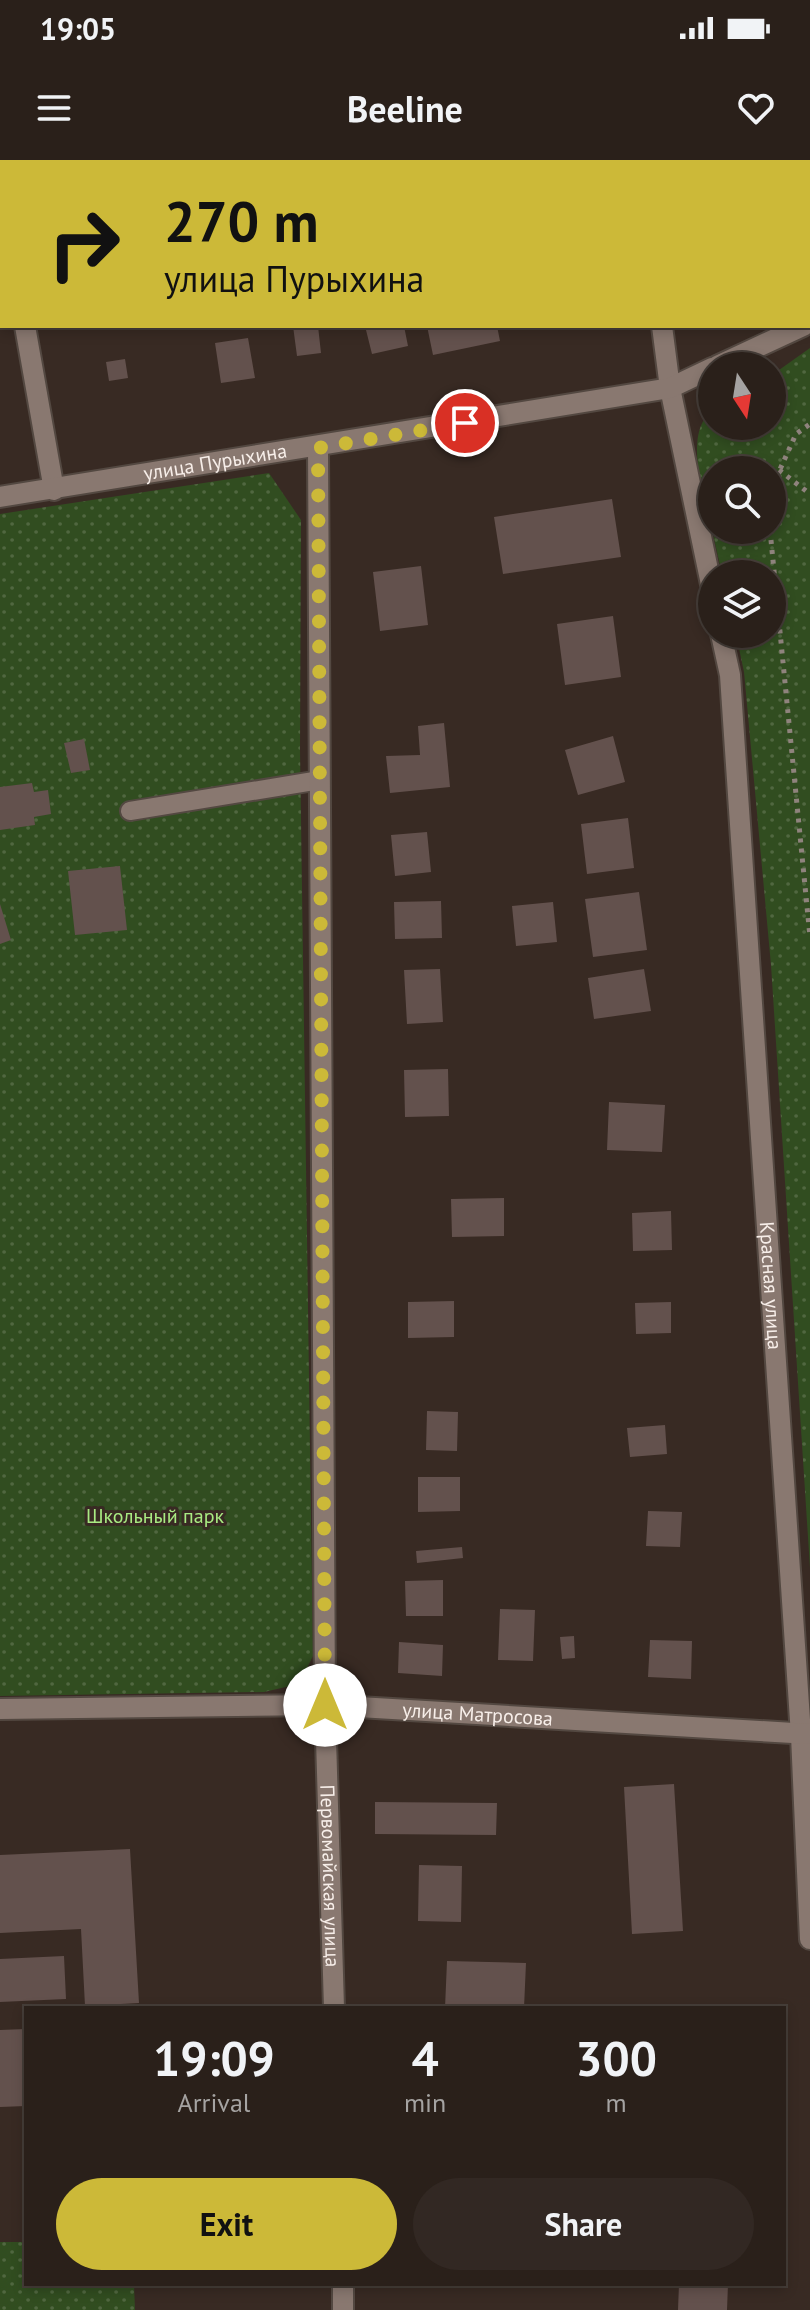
<!DOCTYPE html>
<meta charset="utf-8">
<style>
:root{--surface:#2a201a;--page:#322823;--text:#f1f3f6;--muted:#a5a3a2;--line:#463e39;--accent:#ccb938}
body{margin:0;font-family:"PT Sans",sans-serif;background:var(--page);color:var(--text);height:100vh;display:flex;flex-direction:column;font-size:30px;white-space:nowrap}
*{box-sizing:border-box;margin:0}
p{font-size:26px;color:var(--muted)}
.icon{flex:none;width:44px;height:44px;fill:none;stroke:currentColor;stroke-width:2;stroke-linecap:round;stroke-linejoin:round}
.map{position:relative;flex:1;overflow:hidden}
.drawer{position:absolute;left:24px;top:1846px;width:762px;height:280px;display:flex;flex-direction:column;background:var(--surface);border-radius:0px;box-shadow:0 4px 12px #0003,0 0 0 2px var(--line)}
.drawer>*{flex:none}
.top-card{position:absolute;left:0px;top:0px;width:810px;height:168px;box-shadow:0 4px 12px #0003,0 0 0 2px var(--line);background:#ccb938;color:#111;overflow:hidden}
.needle{width:52px;rotate:168deg}
.fabs{position:absolute;left:698px;top:192px;display:grid;gap:16px}
.fabs a{display:grid;place-items:center;width:88px;height:88px;border-radius:50%;background:var(--surface);box-shadow:0 4px 12px #0003,0 0 0 2px var(--line);font-size:40px}
.pin{position:absolute;display:grid;place-items:center;width:68px;height:68px;color:#fff;margin:-34px;border:4px solid #fff;border-radius:50%;box-shadow:0 2px 8px #0007}
.me{position:absolute;width:88px;margin:-44px;rotate:0deg;stroke-linejoin:round;filter:drop-shadow(0 0 6px #0008)}
.turn{display:flex;align-items:center;gap:28px;height:168px;padding:0 32px;font-size:36px}
.turn .icon{width:104px;height:104px;stroke-width:2.5}
.turn b{display:block;font-size:56px;line-height:68px}
.eta{display:flex;justify-content:space-evenly;align-items:center;height:136px;text-align:center}
.eta b{font-size:48px;font-weight:700;line-height:56px}
.action{display:flex;gap:16px;margin-top:auto;padding:16px 32px}
.action a{flex:1;height:92px;border-radius:48px;background:var(--accent);color:#111;font-size:32px;font-weight:700;line-height:92px;text-align:center}
.action a+a{background:var(--page);color:var(--text)}
.status{display:flex;justify-content:space-between;align-items:center;height:56px;padding:0 40px;background:var(--surface);direction:ltr}
.status svg{height:22px;fill:currentColor}
header{display:flex;justify-content:space-between;align-items:center;height:104px;padding:0 32px;background:var(--surface);font-size:36px;font-weight:700}
.map>svg:first-child{display:block}
.park{fill:url(#park-dots)}
.building{fill:#63514d}
.lines{fill:none;stroke-linecap:round;stroke-linejoin:round}
.service-casing{stroke:#534841;stroke-width:22}
.minor-casing{stroke:#534841;stroke-width:24}
.tertiary-casing{stroke:#534841;stroke-width:24}
.path{stroke:#8f837d;stroke-width:5;stroke-dasharray:4 6;stroke-linecap:butt}
.service{stroke:#897870;stroke-width:18}
.minor{stroke:#897870;stroke-width:20}
.tertiary{stroke:#897870;stroke-width:20}
.route{stroke:#ccb938;stroke-width:14;stroke-dasharray:0 25.2}
.labels{text-anchor:middle;stroke-width:6;stroke-linejoin:round;paint-order:stroke}
.street-label{font-size:20px;fill:#f7eee9;stroke:#382a23}
.park-label{font-size:20px;fill:#a9eb82;stroke:#382a23}
</style>
<div class="status"><b>19:05</b><svg viewBox="0 0 49 12"><path d="M0 12V9h3v3zM5 12V6h3v6zM10 12V3h3v9zM15 12V0h3v12zM26 1h20v11H26zM47 4h2v5h-2z"/></svg></div>
<header><svg class="icon" aria-label="menu" viewBox="0 0 24 24"><path d="M4 6h16M4 12h16M4 18h16"/></svg>Beeline<svg class="icon" aria-label="heart" viewBox="0 0 24 24"><path d="M12 20l-8-8c-3-5 5-10 8-4 3-6 11-1 8 4z"/></svg></header>
<div class="map">
<svg width="810" height="2150" viewBox="0 0 810 2150">
<defs>
<pattern id="park-dots" width="8" height="8" patternUnits="userSpaceOnUse" patternTransform="scale(2)"><rect width="8" height="8" fill="#314d20"/><path d="M2 2h.1M6 6h.1" fill="none" stroke="#506740" stroke-width="1.8" stroke-linecap="round"/></pattern>
</defs>
<rect width="100%" height="100%" fill="#382a23"/>
<!-- park -->
<path class="park" d="M810,188v1220l-39,-603 -27,-293 -8,-38h36v-60h-50l-10,-44h60v-60h-60v60c-7,-30 -30,-97 0,-119v15h60v-51z
M269,313l32,47 -1,229 13,907 -14,28 -35,8 -264,4v-1182z
M26,2082v42h108l1,26h-135v-68z"/>
<!-- building -->
<path class="building" d="M293,166h25l3,27 -24,3z
M365,166h39l4,20 -36,8z
M427,166h70l3,15 -67,14z
M248,178l7,40 -34,5 -6,-40z
M125,199l3,19 -19,3 -3,-19z
M612,339l9,58 -118,17 -9,-57z
M421,406l7,59 -48,6 -7,-59z
M613,456l8,61 -56,8 -8,-61z
M444,563l6,64 -60,6 -4,-37 34,-1 -2,-29z
M613,576l12,46 -47,13 -13,-45z
M84,579l6,31 -19,3 -7,-30z
M32,623l2,9 14,-2 3,24 -17,3 1,8 -35,5v-43z
M628,658l6,50 -47,6 -6,-50z
M427,672l4,40 -36,4 -4,-41z
M120,706l7,64 -52,5 -7,-64z
M639,732l8,58 -54,7 -8,-58z
M441,741l1,37 -47,1 -1,-37z
M553,742l4,40 -41,4 -4,-40z
M0,744l11,36 -11,4z
M440,809l3,53 -36,2 -3,-54z
M644,809l7,42 -57,8 -6,-41z
M448,909l1,47 -44,1 -1,-47z
M609,942l56,3 -3,47 -55,-2z
M504,1038v38l-52,1 -1,-38z
M671,1051l1,39 -39,1 -1,-38z
M454,1141v36l-46,1v-36z
M671,1142v31l-35,1 -1,-31z
M427,1251l31,1 -1,39 -31,-1z
M665,1265l2,29 -37,3 -3,-29z
M418,1317h42v34l-42,1z
M648,1351l34,1 -2,35 -34,-1z
M462,1387l1,11 -46,5 -1,-12z
M443,1420v36h-37l-1,-35z
M500,1449l35,1 -2,51 -35,-1z
M574,1476l1,22 -13,1 -2,-22z
M650,1480l42,1 -1,38 -43,-2z
M399,1482l44,3 -1,31 -44,-3z
M674,1624l9,147 -51,3 -8,-147z
M375,1642l122,1 -1,32 -121,-1z
M130,1689l9,154 -54,3 -4,-77 -81,4v-78z
M419,1705l43,1 -1,56 -43,-1z
M64,1796l2,43 -66,3v-43z
M447,1801l79,2 -2,45h-79z
M26,1869v77l-26,1v-77z
M679,2124h49l-1,26h-49z"/>
<g class="lines">
<!-- service casing -->
<g class="service-casing">
<path id="service" d="M130,651l190,-31"/>
</g>
<!-- minor casing -->
<g class="minor-casing">
<g id="minor">
<path d="M0,22l2,11"/>
<path d="M25,166l29,164"/>
<path d="M670,228l42,201"/>
<path id="s1" d="M318,288l7,1257 9,303"/>
<path id="s2" d="M721,474l9,41 71,1060 9,204"/>
<path id="s3" d="M0,1549l325,-4 485,29"/>
<path d="M343,2124v26"/>
</g>
</g>
<!-- tertiary casing -->
<g class="tertiary-casing">
<g id="tertiary">
<path d="M642,0l1,2"/>
<path d="M662,166l8,62"/>
<path d="M717,206l86,-40"/>
<path id="s4" d="M0,337l670,-109 42,-20"/>
</g>
</g>
<!-- path -->
<path class="path" d="M779,310l31,24
M772,327l24,-53 14,-10
M770,370l40,407"/>
<!-- service -->
<use href="#service" class="service"/>
<!-- minor -->
<use href="#minor" class="minor"/>
<!-- tertiary -->
<use href="#tertiary" class="tertiary"/>
</g>
<g class="lines">
<!-- route -->
<path class="route" d="M325,1545l-7,-1257 147,-25"/>
</g>
<g class="labels">
<!-- street labels -->
<g class="street-label">
<text dy="7" stroke="none"><textPath href="#s4" startOffset="218">улица Пурыхина</textPath></text>
<text dy="7" stroke="none"><textPath href="#s2" startOffset="654">Красная улица</textPath></text>
<text dy="7" stroke="none"><textPath href="#s3" startOffset="478">улица Матросова</textPath></text>
<text dy="7" stroke="none"><textPath href="#s1" startOffset="1428">Первомайская улица</textPath></text>
</g>
<!-- park labels -->
<g class="park-label">
<text x="155" y="1363">Школьный парк</text>
</g>
</g>
</svg>
<div class="fabs">
<a><svg class="needle" viewBox="-14 -14 28 28"><path d="M0-13l5 13h-10z" fill="#e53935"/><path d="M0 13l5-13h-10z" fill="#a5a3a2"/></svg></a>
<a><svg class="icon" aria-label="search" viewBox="0 0 24 24"><circle cx="10" cy="10" r="6"/><path d="M15 15l6 6"/></svg></a>
<a><svg class="icon" aria-label="layers" viewBox="0 0 24 24"><path d="M12 4l9 5-9 5-9-5zM3 14l9 5 9-5"/></svg></a>
</div>
<div class="pin" style="left:465px;top:263px;background:#d93025"><svg class="icon" aria-label="arrive" viewBox="0 0 24 24"><path d="M6 21V4h12l-3 4 3 4H6"/></svg></div>
<svg class="me" style="left:325px;top:1545px" viewBox="-20 -20 40 40"><circle r="19" fill="#fff"/><path d="M0-13L10 11 0 6-10 11z" fill="#ccb938"/></svg>
<div class="top-card">
<div class="turn"><svg class="icon" aria-label="right" viewBox="0 0 24 24"><path d="M7 20v-9h11M14 6l5 5-5 5"/></svg><div><b>270 m</b>улица Пурыхина</div></div>
</div>
<section class="drawer">
<div class="eta">
<div><b>19:09</b><p>Arrival</p></div>
<div><b>4</b><p>min</p></div>
<div><b>300</b><p>m</p></div>
</div>
<div class="action"><a>Exit</a><a>Share</a></div>
</section>
</div>
